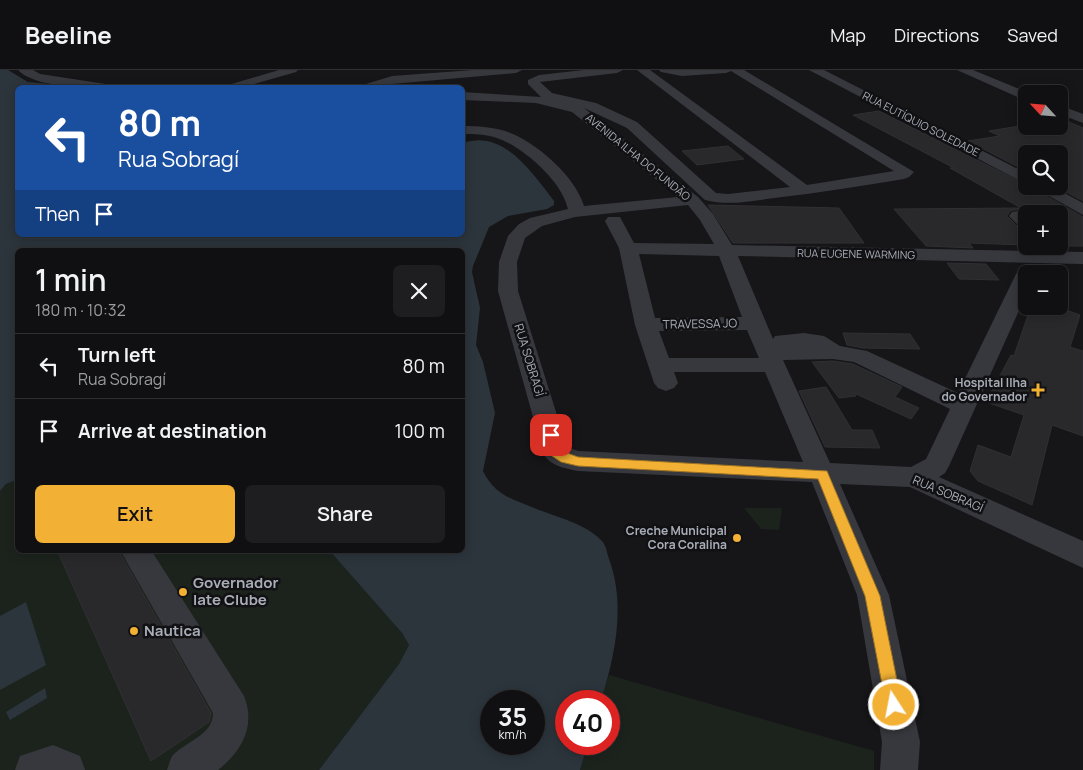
<!DOCTYPE html>
<meta charset="utf-8">
<style>
:root{--surface:#101012;--page:#1e1e20;--text:#f1f3f6;--muted:#9c9d9f;--line:#303032;--accent:#f2b134}
body{margin:0;font-family:Manrope,sans-serif;background:var(--page);color:var(--text);height:100vh;display:flex;flex-direction:column;font-size:19px;white-space:nowrap}
*{box-sizing:border-box;margin:0}
p{font-size:16px;color:var(--muted)}
.icon{flex:none;width:28px;height:28px;fill:none;stroke:currentColor;stroke-width:2;stroke-linecap:round;stroke-linejoin:round}
.map{position:relative;flex:1;overflow:hidden}
.drawer{position:absolute;left:15px;top:178px;width:450px;height:305px;display:flex;flex-direction:column;background:var(--surface);border-radius:8px;box-shadow:0 2px 12px #0003,0 0 0 1px var(--line)}
.drawer>*{flex:none}
.guide{position:absolute;left:15px;top:15px;width:450px;height:152px;border-radius:8px;box-shadow:0 2px 12px #0003,0 0 0 1px var(--line);background:#1a4fa0;color:#fff;overflow:hidden}
.needle{width:32px;rotate:296deg}
.controls{position:absolute;left:1018px;top:15px;display:grid;gap:10px}
.controls a{display:grid;place-items:center;width:50px;height:50px;border-radius:8px;background:var(--surface);box-shadow:0 2px 12px #0003,0 0 0 1px var(--line);font-size:25px}
.speed{position:absolute;left:480px;top:620px;display:flex;gap:10px;font-size:25px;font-weight:700;text-align:center}
.speed>*{display:grid;place-content:center;width:65px;height:65px;border-radius:50%;background:var(--surface);box-shadow:0 2px 12px #0003,0 0 0 1px var(--line);line-height:1}
.speed small{font-size:12px;font-weight:400}
.speed .limit{border:8px solid #d22;background:#fff;color:#111}
.pin{position:absolute;display:grid;place-items:center;width:42px;height:42px;color:#fff;margin:-21px;border-radius:10px;box-shadow:0 2px 8px #0006}
.me{position:absolute;width:55px;margin:-28px;rotate:349deg;stroke-linejoin:round;filter:drop-shadow(0 0 4px #0008)}
.turn{display:flex;align-items:center;gap:18px;height:105px;padding:0 20px;font-size:22px}
.turn .icon{width:65px;height:65px;stroke-width:2.5}
.turn b{display:block;font-size:35px;line-height:42px}
.then{display:flex;align-items:center;height:48px;padding:0 20px;background:#0003;gap:10px;font-size:19px}
.round{display:grid;place-items:center;flex:none;width:52px;height:52px;border-radius:8px;background:var(--page)}
.head{display:flex;align-items:center;justify-content:space-between;height:85px;padding:0 20px}
h1{font-size:30px;font-weight:600;line-height:38px}
.action{display:flex;gap:10px;margin-top:auto;padding:10px 20px}
.action a{flex:1;height:58px;border-radius:8px;background:var(--accent);color:#111;font-size:20px;font-weight:600;line-height:58px;text-align:center}
.action a+a{background:var(--page);color:var(--text)}
ul{padding:0;list-style:none}
li{display:flex;align-items:center;gap:15px;height:65px;padding:0 20px;border-top:1px solid var(--line)}
li div{flex:1}
li b{display:block;font-size:19px}
li em{font-style:normal}
header{display:flex;align-items:center;gap:30px;box-sizing:border-box;height:70px;padding:0 25px;background:var(--surface);border-bottom:1px solid var(--line)}
header strong{font-size:24px}
nav{display:flex;gap:28px;margin-inline-start:auto;font-size:18px}
.map>svg:first-child{display:block}
.green{fill:#1c231d}
.water{fill:#2c353c;fill-rule:evenodd}
.building{fill:#29292c;stroke:#303034}
.lines{fill:none;stroke-linecap:round;stroke-linejoin:round}
.minor{fill:#37383d;fill-rule:evenodd}
.route{fill:#f2b134;stroke:#9d7322}
.poi-dot{fill:#f2b134;stroke:#111113;stroke-width:2}
.labels{text-anchor:middle;stroke-width:5;stroke-linejoin:round;paint-order:stroke}
.far-street-label{font-size:11px;fill:#a8adb8;stroke:#111113}
.street-label{font-size:12px;fill:#a8adb8;stroke:#111113}
.poi-label{font-size:12px;font-weight:bold;fill:#a8adb8;stroke:#111113;text-anchor:end}
.near-poi-label{font-size:15px;font-weight:bold;fill:#a8adb8;stroke:#111113;text-anchor:start}
</style>
<header>
<strong>Beeline</strong>
<nav><a>Map</a><a>Directions</a><a>Saved</a></nav>
</header>
<div class="map">
<svg width="1083" height="700" viewBox="0 0 1083 700">
<rect width="100%" height="100%" fill="#161618"/>
<!-- green -->
<path class="green" d="M14,411l3,1 1,68h311l73,83 7,12 -10,19 -80,106h-319v-279l6,-7z
M744,438h38l-3,22 -18,-1z
M609,605l265,76v19h-294l8,-26h21v-43h-8z"/>
<!-- water -->
<path class="water" d="M0,0h8l20,12 55,5 -65,1v147h444l1,-92c41,-14 69,30 91,58v4l-7,4 -39,7 -19,11 -16,39 -1,6 8,36 -4,37 7,17 12,51 -12,58c12,24 27,27 51,37 22,9 51,15 68,33 4,4 5,12 7,18 17,46 6,96 -8,142h-35v43h22l-8,26h-261l80,-106 10,-19 -7,-12 -73,-83h133v-300h-444l-1,235 -3,-4 -8,3 -6,7zM491,631h43v43h-43z
M26,532l20,63 -46,25v-74z
M45,618l2,10 -37,22 -4,-8z"/>
<!-- building -->
<path class="building" d="M879,41l150,75 54,31v29h-24v-32h-10l-3,-3 -17,1 -11,-3 -8,2 -3,5 12,12 7,2v15l-57,-2 4,5 -47,-2 -32,-37 127,-1 -71,-40h4l-101,-53z
M1069,52l14,6v73l-28,-15h4v-32h-33v17l-58,-30 32,-5 -11,-5 37,-6 33,1v-3z
M728,76l16,13 -47,6 -15,-14z
M708,135l131,3 25,35h-131z
M947,193l39,1 13,16 -40,-1z
M1031,236h24l25,9 -10,32 13,4v85l-31,-11 -20,80 -54,-24 -8,-10 8,-26 33,12 13,-42 -38,-13 25,-47 3,1z
M843,263l67,1 10,15 -57,-1 -16,-3z
M833,291l20,3 49,23 -7,10 24,11 -8,11 -57,-26 2,3 -17,2 -27,-36z
M826,317l26,43h20l8,18 -55,-1 -26,-56z
M57,480h61l93,163 -2,9 -58,39z"/>
<g class="lines">
<!-- minor -->
<path class="minor" d="M18,0h15l7,4 66,10 6,4c-24,0 -77,0 -94,-18z
M279,0h19l-2,2 -56,16h-22z
M473,0h49l-6,3 -124,11 -16,4h-23l39,-12z
M584,0h39l-6,3 -77,9 12,11 44,10 41,19 79,71 12,1 62,-7 -153,-117h13l157,115 87,-14 -163,-100 -5,2 -44,3 -21,-4 -2,-2h85l170,102 -5,5 -5,2c-43,7 -86,14 -130,19 -23,3 -46,8 -69,2l-78,-72 -43,-20 114,89 15,17 19,31 351,7v12l-345,-8 35,83 2,-3 29,-3 20,3 16,10 27,5 91,42 58,-119 3,-4h14l2,4h-9v21l-77,171 -4,7 -6,4 144,64v27l-173,-81 -70,-3 49,111 31,147 -2,28h-38l2,-28 -25,-147 -45,-113 -234,-11c-14,-3 -28,-5 -35,-18l-45,-162 1,-29 9,-26 11,-12 11,-6 38,-9 -1,-3c-7,-26 -44,-59 -70,-68 -11,-4 -23,-4 -35,-4v-8c16,0 32,1 46,6 29,11 67,44 76,74l94,-9 -106,-85 -36,-9 -74,-3v-8l79,5 -13,-13v-4l11,-5zM688,135l12,15 14,24 -80,-1 -14,-26h-12l-3,4 14,27 16,77 19,58 4,5 8,3 8,-3 4,-5 -4,-11h91l38,90 -225,-11 -11,-4 -49,-156 -1,-29 8,-24 17,-12 33,-9zM639,184l80,2 23,61 -87,1zM747,260l12,28h-90l-10,-27zM833,289l21,3 96,47 -24,50 -15,8 -81,-4 -47,-103z
M809,0h15l202,103v11z
M957,0h16l58,24h-5v6l-4,-1z
M1059,35l24,9v9l-24,-9z
M1031,116h20l32,17v12z
M1018,141l8,3v14l-6,-1 -11,-11 3,-4z
M120,480h31l93,146c12,30 -2,55 -26,74h-51c2,-5 3,-11 6,-15 14,-14 40,-20 40,-42z
M53,675l27,11 5,14h-70l5,-14z"/>
</g>
<!-- route -->
<path class="route" d="M551,361l6,4 5,16 16,6 249,14 53,125 22,109 -2,6 -6,3 -6,-3 -2,-6 -21,-109 -47,-117 -240,-13 -17,-4 -9,-6 -7,-21z"/>
<!-- markers -->
<g class="poi-dot">
<path d="M1035.5 312.5h5v5h5v5h-5v5h-5v-5h-5v-5h5z"/>
<circle cx="737" cy="468" r="5"/>
<circle cx="183" cy="522" r="5"/>
<circle cx="134" cy="561" r="5"/>
</g>
<g class="labels">
<!-- far-street labels -->
<g class="far-street-label">
<text transform="translate(921 54) rotate(27)" y="4">RUA EUTÍQUIO SOLEDADE</text>
<text transform="translate(638 87) rotate(39)" y="4">AVENIDA ILHA DO FUNDÃO</text>
<text transform="translate(856 184) rotate(1)" y="4">RUA EUGENE WARMING</text>
</g>
<!-- street labels -->
<g class="street-label">
<text transform="translate(700 254) rotate(-1)" y="4">TRAVESSA JO</text>
<text transform="translate(529 290) rotate(73)" y="4">RUA SOBRAGÍ</text>
<text transform="translate(948 424) rotate(23)" y="4">RUA SOBRAGÍ</text>
</g>
<!-- poi labels -->
<g class="poi-label">
<text x="1027" y="317">Hospital Ilha<tspan x="1027" dy="14">do Governador</tspan></text>
<text x="727" y="465">Creche Municipal<tspan x="727" dy="14">Cora Coralina</tspan></text>
</g>
<!-- near-poi labels -->
<g class="near-poi-label">
<text x="193" y="518">Governador<tspan x="193" dy="17">Iate Clube</tspan></text>
<text x="144" y="566">Nautica</text>
</g>
</g>
</svg>
<div class="controls">
<a><svg class="needle" viewBox="-14 -14 28 28"><path d="M0-13l5 13h-10z" fill="#e53935"/><path d="M0 13l5-13h-10z" fill="#9c9d9f"/></svg></a>
<a><svg class="icon" aria-label="search" viewBox="0 0 24 24"><circle cx="10" cy="10" r="6"/><path d="M15 15l6 6"/></svg></a>
<a>+</a>
<a>−</a>
</div>
<div class="speed"><div>35<small>km/h</small></div><div class="limit">40</div></div>
<div class="pin" style="left:551px;top:365px;background:#d93025"><svg class="icon" aria-label="arrive" viewBox="0 0 24 24"><path d="M6 21V4h12l-3 4 3 4H6"/></svg></div>
<svg class="me" style="left:894px;top:635px" viewBox="-20 -20 40 40"><circle r="17" fill="#f2b134" stroke="#fff" stroke-width="3"/><path d="M0-11L8 9 0 5-8 9z" fill="#fff"/></svg>
<div class="guide">
<div class="turn"><svg class="icon" aria-label="left" viewBox="0 0 24 24"><path d="M17 20v-9H6M10 6l-5 5 5 5"/></svg><div><b>80 m</b>Rua Sobragí</div></div>
<div class="then">Then<svg class="icon" aria-label="arrive" viewBox="0 0 24 24"><path d="M6 21V4h12l-3 4 3 4H6"/></svg></div>
</div>
<section class="drawer">
<div class="head"><div><h1>1 min</h1><p>180 m · 10:32</p></div><a class="round"><svg class="icon" aria-label="close" viewBox="0 0 24 24"><path d="M6 6l12 12M18 6L6 18"/></svg></a></div>
<ul>
<li><svg class="icon" aria-label="left" viewBox="0 0 24 24"><path d="M17 20v-9H6M10 6l-5 5 5 5"/></svg><div><b>Turn left</b><p>Rua Sobragí</p></div><em>80 m</em></li>
<li><svg class="icon" aria-label="arrive" viewBox="0 0 24 24"><path d="M6 21V4h12l-3 4 3 4H6"/></svg><div><b>Arrive at destination</b></div><em>100 m</em></li>
</ul>
<div class="action"><a>Exit</a><a>Share</a></div>
</section>
</div>
